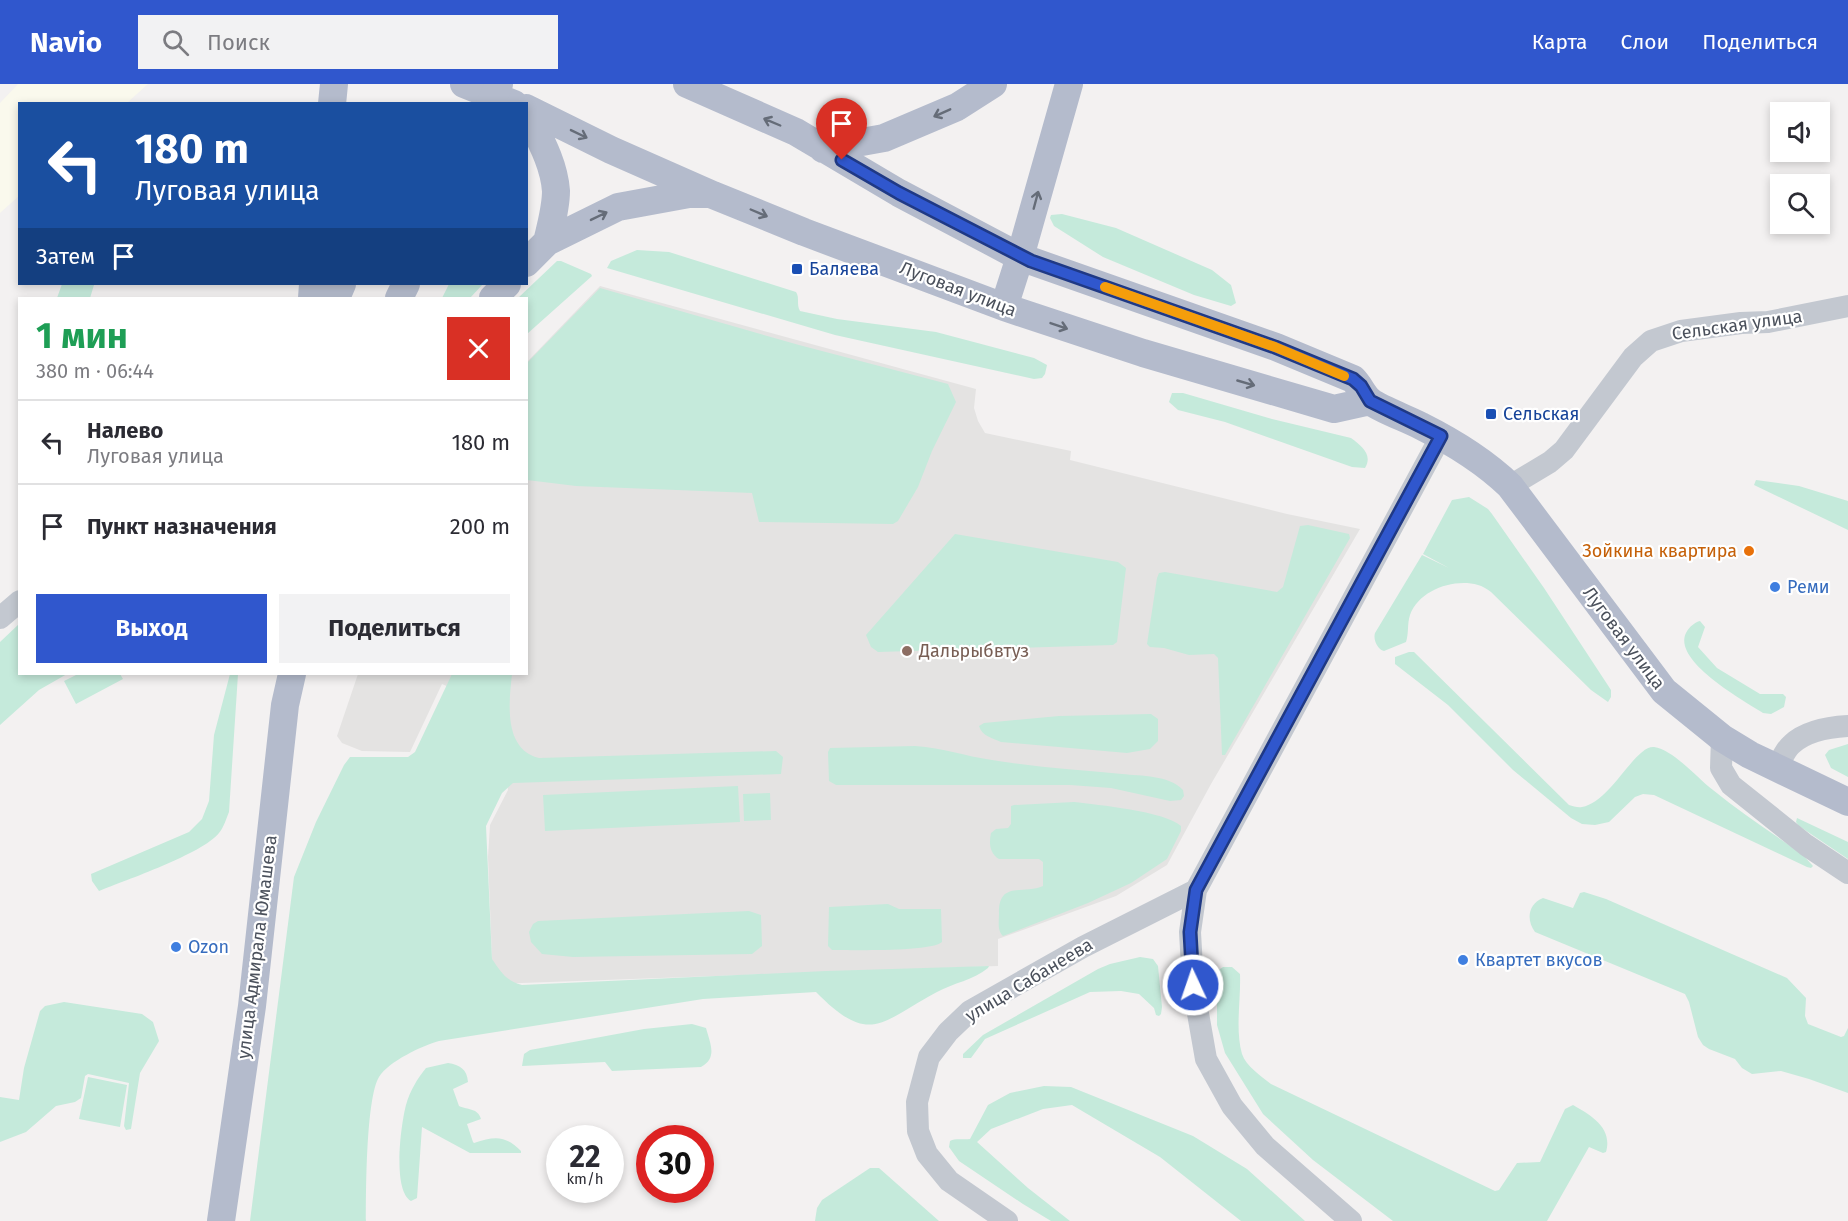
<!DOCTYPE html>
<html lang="ru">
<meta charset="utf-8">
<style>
:root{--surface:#fff;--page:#f2f2f3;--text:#2b2b33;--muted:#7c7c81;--line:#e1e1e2;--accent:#3057cd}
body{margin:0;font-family:"Fira Sans",sans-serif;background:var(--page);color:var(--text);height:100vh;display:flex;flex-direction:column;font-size:22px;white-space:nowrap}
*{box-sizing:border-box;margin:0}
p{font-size:20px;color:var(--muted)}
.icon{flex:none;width:33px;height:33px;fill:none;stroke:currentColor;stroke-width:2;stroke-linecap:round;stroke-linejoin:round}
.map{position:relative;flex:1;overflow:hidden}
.panel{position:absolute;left:18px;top:213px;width:510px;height:378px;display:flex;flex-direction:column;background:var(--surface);border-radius:0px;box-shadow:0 3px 9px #0003}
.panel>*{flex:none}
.hud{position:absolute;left:18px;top:18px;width:510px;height:183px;border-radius:0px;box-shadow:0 3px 9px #0003;background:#1a4fa0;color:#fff;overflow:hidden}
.buttons{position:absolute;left:1770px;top:18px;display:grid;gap:12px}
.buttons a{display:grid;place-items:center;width:60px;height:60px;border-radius:0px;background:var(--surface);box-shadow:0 3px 9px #0003;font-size:30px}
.speed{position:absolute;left:546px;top:1041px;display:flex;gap:12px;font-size:30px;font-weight:700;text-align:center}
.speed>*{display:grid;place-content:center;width:78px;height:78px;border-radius:50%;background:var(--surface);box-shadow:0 3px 9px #0003;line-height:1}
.speed small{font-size:15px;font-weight:400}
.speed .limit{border:9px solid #d22;background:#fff;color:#111}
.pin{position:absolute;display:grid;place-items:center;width:51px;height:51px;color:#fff;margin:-62px -26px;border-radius:50% 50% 50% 0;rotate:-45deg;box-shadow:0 0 6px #0007}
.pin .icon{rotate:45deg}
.me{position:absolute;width:66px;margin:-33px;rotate:357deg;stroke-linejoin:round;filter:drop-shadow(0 0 4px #0008)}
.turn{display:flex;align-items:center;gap:21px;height:126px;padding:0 18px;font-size:27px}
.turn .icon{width:78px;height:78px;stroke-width:2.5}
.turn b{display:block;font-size:42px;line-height:51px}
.then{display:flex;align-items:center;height:57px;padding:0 18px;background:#0003;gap:12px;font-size:22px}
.round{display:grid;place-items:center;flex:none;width:63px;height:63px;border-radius:0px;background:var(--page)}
.head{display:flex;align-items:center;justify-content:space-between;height:102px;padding:0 18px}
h1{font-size:36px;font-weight:700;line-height:45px;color:#1e9e55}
.button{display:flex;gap:12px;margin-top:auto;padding:12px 18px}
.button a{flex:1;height:69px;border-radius:0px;background:var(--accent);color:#fff;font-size:24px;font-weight:700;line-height:69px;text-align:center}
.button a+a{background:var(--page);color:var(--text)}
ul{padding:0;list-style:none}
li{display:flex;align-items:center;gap:18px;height:84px;padding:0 18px;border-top:2px solid var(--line)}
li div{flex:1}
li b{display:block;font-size:22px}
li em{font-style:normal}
header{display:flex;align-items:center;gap:36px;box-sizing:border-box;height:84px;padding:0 30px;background:var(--accent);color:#fff}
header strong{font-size:28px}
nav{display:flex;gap:33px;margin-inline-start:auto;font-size:21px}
.search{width:420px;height:54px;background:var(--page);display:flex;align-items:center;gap:15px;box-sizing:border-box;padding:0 21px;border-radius:0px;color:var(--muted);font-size:22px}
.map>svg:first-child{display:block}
.commercial{fill:#faf9ed}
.education{fill:#e4e3e2}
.green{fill:#c5eadb}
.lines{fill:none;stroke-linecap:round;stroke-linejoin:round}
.minor{stroke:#c3c8d0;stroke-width:22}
.major{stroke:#b4bbcc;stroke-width:28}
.major-bridge{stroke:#b4bbcc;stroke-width:28}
.oneway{stroke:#656c78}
.route-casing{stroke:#1f3985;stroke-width:15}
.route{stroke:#3057cd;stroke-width:10}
.slow{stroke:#f59e0b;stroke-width:10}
.transit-dot{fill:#1a4fb4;stroke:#fff;stroke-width:2}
.food-dot{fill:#e8710a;stroke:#fff;stroke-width:2}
.shop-dot{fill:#3f7fe0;stroke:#fff;stroke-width:2}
.education-dot{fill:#8d6e63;stroke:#fff;stroke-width:2}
.labels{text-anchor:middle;stroke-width:4.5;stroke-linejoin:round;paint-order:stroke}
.transit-label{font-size:18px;fill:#164399;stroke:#fff;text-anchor:start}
.street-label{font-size:18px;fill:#4b515c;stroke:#fff}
.food-label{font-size:18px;fill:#c56008;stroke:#fff;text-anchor:end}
.shop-label{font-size:18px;fill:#366cbe;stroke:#fff;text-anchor:start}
.education-label{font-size:18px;fill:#785e54;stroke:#fff;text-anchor:start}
</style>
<header>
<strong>Navio</strong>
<div class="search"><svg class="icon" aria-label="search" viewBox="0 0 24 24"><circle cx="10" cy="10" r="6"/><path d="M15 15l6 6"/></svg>Поиск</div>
<nav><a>Карта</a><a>Слои</a><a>Поделиться</a></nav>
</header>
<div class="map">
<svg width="1848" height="1137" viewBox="0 0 1848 1137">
<rect width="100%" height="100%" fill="#f3f1f1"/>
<!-- commercial -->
<path class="commercial" d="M18,0h130l-21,19 -107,1 -1,92 -19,17v-110z"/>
<!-- education -->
<path class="education" d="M600,202l376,103 -2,19 4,13 7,12 86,18 -1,9 217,54 73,15 -149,255 -44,81 -51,31 -118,43v27l-505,18 -5,-127 2,-32 18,-35 -8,-80 -58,-26 -32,68 -48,-1 -20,-8 -5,-7 21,-62h168l1,-312z"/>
<!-- green -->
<path class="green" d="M1062,130l54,14 96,42 19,15 5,18 -5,3 -37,-11 -91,-38 -49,-31 -4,-8 1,-3z
M637,166l32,2 127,40c4,6 0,12 4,19l37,8 99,13 98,26 13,7 -2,9 -3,4 -8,1 -199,-44 -228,-67 4,-7z
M557,177h4l30,13 1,2 -65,58 -1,-36h-8z
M62,200h32v1l-4,13h-33z
M449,200h34l-13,14h-28z
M600,204l199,57 149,39 8,18 -24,49 -14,36 -20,34 -5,3 -134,-2 -7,-29 -176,-7 -49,-6v-117z
M1172,309h11l89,26 79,19c11,8 22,17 14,30l-13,-1 -127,-45 -47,-12 -9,-8z
M1756,396l43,6 49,15v29l-94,-45z
M1469,413l19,12 4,5 52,74 67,102v7l-3,5 -17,-12 -100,-98c-4,-3 -9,-6 -13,-7 -24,-7 -59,5 -68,30 -3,9 -1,18 -4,27l-22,9c-7,-2 -11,-12 -9,-18l47,-78 27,13 -26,-14 29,-54z
M1308,441l41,9 1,4 -125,217h-3l-4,-97 -4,-4 -25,1 -25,-7 -14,-1 -3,-3 10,-66 2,-5 6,-1 112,20 6,-5 17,-61z
M955,450l163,28 8,6 -9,74 -4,3 -235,7 -7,-5 -5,-12z
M1700,537l5,6 -7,20 19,21 43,26h23l3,3 -2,10 -13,7 -8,-1c-19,-12 -91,-52 -77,-80 3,-6 9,-11 14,-12z
M19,540l1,50h47l-28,16 -39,35v-83z
M1409,568h5l155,153c4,1 9,3 13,2 29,-5 53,-62 72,-60 20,3 43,31 59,43 28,23 59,43 89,64l11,12 -2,2 -4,-1 -153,-72 -11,-1 -8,3 -26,25 -14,3 -13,-1 -11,-6 -58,-48 -65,-65 -53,-41v-7z
M78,590h42l3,5 -47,25 -12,-23z
M230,590h8l-9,138c-3,7 -5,15 -10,21 -17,21 -93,47 -120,58l-7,-10 -1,-7 98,-42 13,-13 7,-18 5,-66z
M452,590h60c-3,28 -9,75 27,84l237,-7 7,6 -2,17 -268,9 -11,10 -16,33 6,133c9,13 14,22 30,26l304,-14 163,-5 -1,2c-14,12 -35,15 -51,24 -56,30 -67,55 -121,0l-113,7 -264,42c-17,5 -50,20 -60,36 -13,21 -13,116 -13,144h-116l44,-344 22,-55 28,-57 6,-8h58l7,-5z
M1151,630l7,5v22l-8,8 -23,4 -126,-11c-9,-4 -19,-6 -22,-16l5,-3 75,-7z
M1848,660v33l-17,-9 -6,-13 4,-5z
M915,662c29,2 49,10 77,14 43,7 86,10 130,14 19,2 47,1 61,16l1,6 -3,4 -11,1 -59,-13 -41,-3h-234l-7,-4 -1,-29 2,-4z
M738,702l2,36 -195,9 -2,-36z
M770,709l1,27 -27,1 -1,-27z
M1074,718c24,3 90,9 107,24v5l-14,28 -36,24 -43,20 -85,33c-6,-6 -4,-14 -4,-22 -1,-34 25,-19 44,-28v-24l-4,-3h-40c-10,-6 -10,-17 -8,-26l5,-4 12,-1 3,-4v-18l3,-1z
M1797,734l51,24v17l-49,-33 -3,-4z
M1584,808l22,7 181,79 19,20 -1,18 3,8 33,13 3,-1 4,-8v65l-39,-14 -28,-8 -29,3 -10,-6 -7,-9 -26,-10 -6,-4 -5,-8 -9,-35 -4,-8 -150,-62c-9,-12 -7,-28 8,-34l30,10 7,-15z
M888,820l11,5h42l1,33c-11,10 -91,8 -110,8l-4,-4 1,-39z
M749,827l12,4 1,31 -10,8 -179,3 -31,-3 -11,-12 -2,-10 4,-8 5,-3z
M1140,873l13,2 5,7 4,41 -1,7 -2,2 -3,-1 -2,-7 -15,-14 -18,-3 -31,1 -105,47 -14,19h-8v-4l20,-19 115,-66 12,-5z
M1223,883h9l8,7c1,26 -5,55 2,80 4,12 19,22 29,30l224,107 4,-1 18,-27 23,-1 25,-53 8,-4c18,10 40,23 33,47l-3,1 -14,-6 -42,74h-154l-80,-61 -50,-46 -38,-61 -8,-28v-54z
M64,918l78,12 11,8 6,19 -19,32 -9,56 -5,1 -2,-4 5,-43 -41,-9 -3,2 -4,22 -6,4 -19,4 -30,26 -26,10v-45l19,3 5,-32 16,-57 5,-5z
M692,940l14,4c4,15 12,30 -5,39l-89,4 -7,-9 -83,4 2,-12 6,-4 114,-21z
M448,979c12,2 19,6 20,19l-15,7 6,17c9,4 19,2 22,13l-14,5 6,18 1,1c21,-7 31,-8 47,8v2h-51l-48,-26 -5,71 -6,3c-19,-11 -10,-77 -5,-96 4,-14 11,-26 20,-37z
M88,993l39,8 -7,42 -41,-8z
M1044,1002l27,1 122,49 54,33 58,52h-64l-81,-64 -88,-52 -29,4 -52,20 -14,13 51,46 42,33h-19l-28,-17 -64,-43 -10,-14 1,-6c5,-3 14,-1 20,-2l18,-34 22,-12z
M870,1084h9l60,53h-124l2,-13 5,-8z"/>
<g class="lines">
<!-- minor -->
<path class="minor" d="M1510,402l40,-24 14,-12 69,-93 18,-16 30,-10 60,-8 27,-1 80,-16
M0,534l20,-17
M1722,654l-1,30 10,17 75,60 42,28
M1777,685c4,-9 8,-19 15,-25 14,-13 38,-17 56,-18
M1196,806l-6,42 3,53 13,74 26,47 33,40 86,75
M1007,1137l-58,-40 -22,-27 -9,-23 -1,-29 12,-45 19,-25 22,-21 113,-64 113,-57 245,-454"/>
<!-- major -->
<path class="major" d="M464,0l50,20
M687,0l109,48 103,61 121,64 256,90 77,32c7,7 10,16 17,22 8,7 40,19 51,25 32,16 63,35 89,60l154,205 58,47 28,17 98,47
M332,20l2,-20
M526,24l85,42 102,45 91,37 200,75 139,46 191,56 36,-8
M526,27c12,25 28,51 30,80 0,17 -5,34 -9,51
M823,65l61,-11 73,-31 36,-23
M526,179l21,-21 71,-35 71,-13h19
M312,214l1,-14
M336,214l6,-14
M399,214l7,-14
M493,214l14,-14
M1004,223l16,-50 49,-173
M221,1137l31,-215 33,-301 7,-31"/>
<!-- major-bridge -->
<path class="major-bridge" d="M490,20l9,-20"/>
</g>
<!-- one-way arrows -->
<defs><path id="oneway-shaft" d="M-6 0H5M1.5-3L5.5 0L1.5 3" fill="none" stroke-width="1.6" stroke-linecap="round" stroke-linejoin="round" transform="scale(1.5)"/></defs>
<g class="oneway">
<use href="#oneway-shaft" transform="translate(942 29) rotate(156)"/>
<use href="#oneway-shaft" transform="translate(772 38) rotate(-157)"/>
<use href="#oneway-shaft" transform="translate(579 50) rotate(26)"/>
<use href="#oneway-shaft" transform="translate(1036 116) rotate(-75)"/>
<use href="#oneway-shaft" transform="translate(759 129) rotate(23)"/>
<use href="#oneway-shaft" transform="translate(599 132) rotate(-26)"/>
<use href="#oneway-shaft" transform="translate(1059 242) rotate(19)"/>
<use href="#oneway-shaft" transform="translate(1246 299) rotate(16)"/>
</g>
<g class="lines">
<!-- route casing -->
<g class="route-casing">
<path id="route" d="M842,76l57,33 132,68 244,86 78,32 8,7 9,15 71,35 -245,454 -6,42 3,53"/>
</g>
<!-- route -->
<use href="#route" class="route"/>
<!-- slow -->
<path class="slow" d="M1105,203l170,60 69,29"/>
</g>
<!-- markers -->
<g class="transit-dot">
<rect x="791" y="179" width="12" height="12" rx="3"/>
<rect x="1485" y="324" width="12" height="12" rx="3"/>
</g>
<circle class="food-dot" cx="1749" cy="467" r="6"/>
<g class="shop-dot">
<circle cx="1775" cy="503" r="6"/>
<circle cx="176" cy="863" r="6"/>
<circle cx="1463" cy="876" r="6"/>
</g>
<circle class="education-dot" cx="907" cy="567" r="6"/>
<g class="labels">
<!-- transit labels -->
<g class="transit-label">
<text x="809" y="191">Баляева</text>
<text x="1503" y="336">Сельская</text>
</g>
<!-- street labels -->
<g class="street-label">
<text transform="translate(958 205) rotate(21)" y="6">Луговая улица</text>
<text transform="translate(1737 241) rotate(-8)" y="6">Сельская улица</text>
<text transform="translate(1624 554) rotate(53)" y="6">Луговая улица</text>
<text transform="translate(257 863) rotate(-83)" y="6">улица Адмирала Юмашева</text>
<text transform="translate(1029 896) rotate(-31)" y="6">улица Сабанеева</text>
</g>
<!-- food labels -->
<g class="food-label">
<text x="1737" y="473">Зойкина квартира</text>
</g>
<!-- shop labels -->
<g class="shop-label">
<text x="1787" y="509">Реми</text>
<text x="188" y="869">Ozon</text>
<text x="1475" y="882">Квартет вкусов</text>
</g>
<!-- education labels -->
<g class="education-label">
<text x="919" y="573">Дальрыбвтуз</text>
</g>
</g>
</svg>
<div class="buttons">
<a><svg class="icon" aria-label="sound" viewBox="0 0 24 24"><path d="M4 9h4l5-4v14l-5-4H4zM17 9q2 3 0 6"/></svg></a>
<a><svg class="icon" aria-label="search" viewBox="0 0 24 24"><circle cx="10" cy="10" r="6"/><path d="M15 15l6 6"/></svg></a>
</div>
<div class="speed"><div>22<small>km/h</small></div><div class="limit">30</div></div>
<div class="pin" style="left:842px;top:76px;background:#d93025"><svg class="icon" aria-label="arrive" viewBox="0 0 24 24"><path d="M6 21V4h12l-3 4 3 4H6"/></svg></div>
<svg class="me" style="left:1193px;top:901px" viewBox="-20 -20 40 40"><circle r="17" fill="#3057cd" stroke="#fff" stroke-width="3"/><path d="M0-11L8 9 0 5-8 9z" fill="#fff"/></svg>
<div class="hud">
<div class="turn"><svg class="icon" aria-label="left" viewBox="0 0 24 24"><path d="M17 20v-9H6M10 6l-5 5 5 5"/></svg><div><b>180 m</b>Луговая улица</div></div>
<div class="then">Затем<svg class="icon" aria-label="arrive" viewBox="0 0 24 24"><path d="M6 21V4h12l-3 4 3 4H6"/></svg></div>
</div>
<section class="panel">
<div class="head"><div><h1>1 мин</h1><p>380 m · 06:44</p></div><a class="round" style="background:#d93025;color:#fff"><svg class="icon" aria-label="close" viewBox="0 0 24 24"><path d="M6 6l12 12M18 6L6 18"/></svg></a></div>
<ul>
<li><svg class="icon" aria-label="left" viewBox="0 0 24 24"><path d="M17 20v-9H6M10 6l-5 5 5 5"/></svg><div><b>Налево</b><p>Луговая улица</p></div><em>180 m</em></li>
<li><svg class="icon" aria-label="arrive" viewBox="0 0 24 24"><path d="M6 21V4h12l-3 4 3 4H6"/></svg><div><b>Пункт назначения</b></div><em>200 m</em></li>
</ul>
<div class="button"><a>Выход</a><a>Поделиться</a></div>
</section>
</div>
